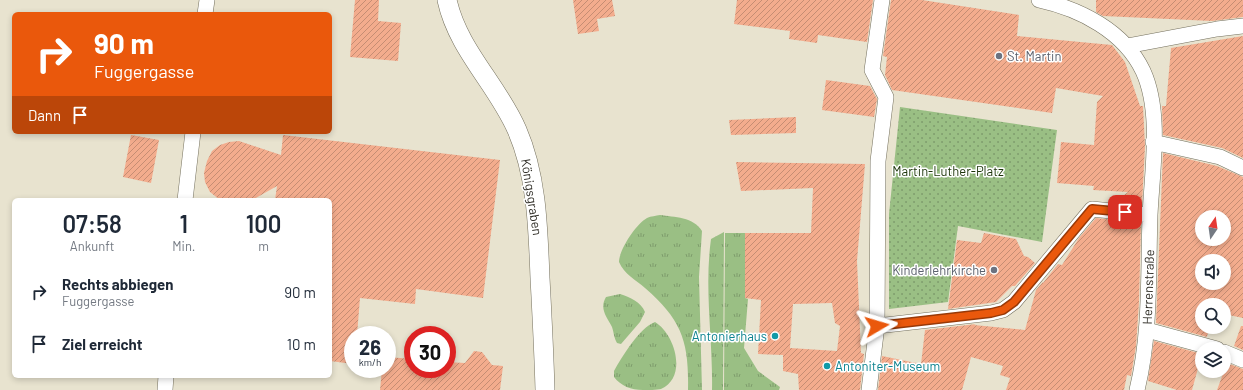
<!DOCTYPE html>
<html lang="de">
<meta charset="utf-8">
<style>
:root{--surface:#fff;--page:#f2f2f3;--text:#1f2937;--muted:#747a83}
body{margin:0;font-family:Barlow,sans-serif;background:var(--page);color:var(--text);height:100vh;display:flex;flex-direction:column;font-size:15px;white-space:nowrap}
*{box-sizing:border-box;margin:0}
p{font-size:13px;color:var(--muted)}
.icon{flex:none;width:22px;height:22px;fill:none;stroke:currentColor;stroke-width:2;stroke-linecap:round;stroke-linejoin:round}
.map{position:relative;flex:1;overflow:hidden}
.drawer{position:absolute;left:12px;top:198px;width:320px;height:180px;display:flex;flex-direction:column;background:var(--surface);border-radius:6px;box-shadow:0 2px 6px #0003}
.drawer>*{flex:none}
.guide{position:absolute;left:12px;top:12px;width:320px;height:122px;border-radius:6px;box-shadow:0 2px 6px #0003;background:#ea580c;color:#fff;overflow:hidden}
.needle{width:26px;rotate:13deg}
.buttons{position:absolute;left:1195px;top:210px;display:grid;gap:8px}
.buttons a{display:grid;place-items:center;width:36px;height:36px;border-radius:50%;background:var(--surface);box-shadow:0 2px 6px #0003;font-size:20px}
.speed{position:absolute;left:344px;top:326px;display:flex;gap:8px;font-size:20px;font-weight:700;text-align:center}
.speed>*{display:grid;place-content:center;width:52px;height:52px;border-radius:50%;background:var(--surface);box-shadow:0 2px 6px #0003;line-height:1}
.speed small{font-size:10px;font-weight:400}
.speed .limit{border:6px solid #d22;background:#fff;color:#111}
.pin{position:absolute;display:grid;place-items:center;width:34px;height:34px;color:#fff;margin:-17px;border-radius:8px;box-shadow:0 2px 6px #0006}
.me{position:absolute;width:44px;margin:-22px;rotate:83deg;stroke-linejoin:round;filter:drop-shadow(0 0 3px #0008)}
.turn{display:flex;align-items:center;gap:14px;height:84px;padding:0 16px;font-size:18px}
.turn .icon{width:52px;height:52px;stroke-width:2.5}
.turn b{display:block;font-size:28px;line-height:34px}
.then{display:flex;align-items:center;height:38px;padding:0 16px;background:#0003;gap:8px;font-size:15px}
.eta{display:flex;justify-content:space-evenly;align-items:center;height:68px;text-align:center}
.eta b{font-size:24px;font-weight:600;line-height:28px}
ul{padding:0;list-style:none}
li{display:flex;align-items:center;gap:12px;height:52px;padding:0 16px}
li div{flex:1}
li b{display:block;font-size:15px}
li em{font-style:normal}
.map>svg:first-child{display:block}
.grass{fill:url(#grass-tufts)}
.park{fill:url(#park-dots)}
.building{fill:url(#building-hatch);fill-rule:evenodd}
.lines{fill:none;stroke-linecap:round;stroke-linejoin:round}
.minor-casing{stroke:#74705e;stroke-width:16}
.tertiary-casing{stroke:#74705e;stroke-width:20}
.minor{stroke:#fff;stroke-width:15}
.tertiary{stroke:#fff;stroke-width:19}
.route-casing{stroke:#983908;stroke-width:10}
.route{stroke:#ea580c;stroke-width:7}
.worship-dot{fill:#6b7280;stroke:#fff;stroke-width:1.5}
.culture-dot{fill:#0f9aa8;stroke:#fff;stroke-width:1.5}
.labels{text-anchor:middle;stroke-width:3;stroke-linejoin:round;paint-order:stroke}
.worship-label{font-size:13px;fill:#5b616d;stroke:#fff;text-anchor:start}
.park-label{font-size:13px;fill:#1c3509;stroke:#fff}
.street-label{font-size:13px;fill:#33312a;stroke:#fff}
.culture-label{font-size:13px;fill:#0d838f;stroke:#fff;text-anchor:end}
</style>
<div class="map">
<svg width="1243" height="390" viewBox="0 0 1243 390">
<defs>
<pattern id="grass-tufts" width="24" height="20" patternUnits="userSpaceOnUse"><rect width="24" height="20" fill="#9abf84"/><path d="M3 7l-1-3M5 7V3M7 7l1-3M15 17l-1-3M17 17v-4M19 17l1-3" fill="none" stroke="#7e9c6c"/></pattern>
<pattern id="park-dots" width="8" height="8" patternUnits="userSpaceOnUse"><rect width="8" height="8" fill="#9abf84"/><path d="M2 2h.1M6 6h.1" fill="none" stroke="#7e9c6c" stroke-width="1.8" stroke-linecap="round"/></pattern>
<pattern id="building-hatch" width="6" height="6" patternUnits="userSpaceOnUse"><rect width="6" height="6" fill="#f3ac8d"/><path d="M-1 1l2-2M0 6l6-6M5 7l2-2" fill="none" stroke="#c58d73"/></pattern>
</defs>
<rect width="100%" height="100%" fill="#e8e3cf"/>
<!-- grass -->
<path class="grass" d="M660,215c14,2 34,2 42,16l-3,46 3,113h-14c1,-48 -6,-70 -43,-102 -9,-8 -21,-14 -26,-26 0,-12 17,-38 28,-44 4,-2 9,-2 13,-3z
M724,232l-1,158h-11c1,-50 -8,-101 -1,-151z
M725,233h20v65l3,1 -4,49 14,23 22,16 -1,3h-55z
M620,294c10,3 21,8 25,18l-5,10 -19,22 -4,-1c-3,-5 -3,-10 -5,-16 -5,-10 -13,-18 -6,-30z
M655,322c20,12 33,55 6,67 -4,1 -13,1 -18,1 -12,0 -22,-4 -29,-13v-6c8,-14 25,-43 41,-49z"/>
<!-- park -->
<path class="park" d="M900,107l157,23 -15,112 -84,-16 -10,76 -59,7v-95z"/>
<!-- building -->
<path class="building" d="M355,0h24l-1,21 23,2 -3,38 -48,-4z
M573,0h39l3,16 -18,3 2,12 -21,3z
M737,0h136l-6,42 -49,-7 -1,8 -28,-4 1,-8 -56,-7z
M891,0h31l97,15 -2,21 95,9 13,17 15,44h3l2,40 -3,59 -27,-3 13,-10 -35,-2 1,-4 -37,-3 4,-41 33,3 3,-43 6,-6 -47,-8 -4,25 -160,-23 -7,-15 2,-18 -4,-1z
M1096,0h147v17l-31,4 -109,-5 -7,-4z
M1243,36v122l-21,-10 -59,-13 -1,-29h4l5,-58z
M826,80l44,6 7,13 -3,18 -52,-7z
M796,117v16l-65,2 -2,-15z
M131,135l28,5 -8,43 -28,-6z
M283,135l217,25 -17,138 -67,-9 -1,15 -55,-6 -3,37h-4v29l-23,-3v-161h-55l2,-14 -25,14h-32l-10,-8 -5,-10 -1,-9 3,-12 5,-10 8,-6 9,-3 10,-1 42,14z
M1163,153l54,13 26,11v141l-19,-4v-9h-22v22h7l-2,10 -51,-14zM1202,217h22v22h-22zM1202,261h22v22h-22z
M736,162l129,2 -8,97 4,92 3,1 -4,36h-61l-1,-16 -15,-3v-16l-25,-1 3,-54 -16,-2v-65h66l2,-45 -72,3zM832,303l3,20 5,3 -3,25 -47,-3 3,-44z
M1096,218l45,5 -2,79 -3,44 -5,30 -4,-1 -3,15h-118l4,-12 -10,-3 3,-9 -32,-9 -9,33h-84l4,-34 39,8 4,-34 51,-6 -2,1 51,5 11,-40 7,-8v1l15,-19 4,1 17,-27z
M984,233l32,6 8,17 4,1 7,6 -20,23h-3l-16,16 -48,7 9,-69 24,3z
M1241,326h2v24l-9,-4z
M1154,341l48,13 -10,36h-15l-29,-9z
M474,351l8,1 10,13 11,1 -3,24h-120l2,-21h5v-12l26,2v10h34v-7l18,1z
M1227,363l16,6v21h-26z"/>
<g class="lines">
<!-- minor casing -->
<g class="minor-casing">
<path id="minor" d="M1039,0c41,9 85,31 104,71 19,41 9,100 7,144 -2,58 1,118 -13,175
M205,14l2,-14
M1127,46l90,-17 26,-3
M1153,142l67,15 23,11
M185,200l8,-68
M877,326l114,-13 12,-3 11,-8 78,-93 58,6
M1147,330l70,19
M1224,352l19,8
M165,390l1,-14
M869,390l8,-64 1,-165 8,-64 -14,-27 10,-70"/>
</g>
<!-- tertiary casing -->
<g class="tertiary-casing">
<path id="tertiary" d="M447,0c11,50 50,84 70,130 20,46 21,98 23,148 2,37 4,75 5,112"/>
</g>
<!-- minor -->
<use href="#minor" class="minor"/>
<!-- tertiary -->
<use href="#tertiary" class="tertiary"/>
</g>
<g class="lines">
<!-- route casing -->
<g class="route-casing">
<path id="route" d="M877,326l114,-13 12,-3 11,-8 78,-93 33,3"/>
</g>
<!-- route -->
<use href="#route" class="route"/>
</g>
<!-- markers -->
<g class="worship-dot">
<circle cx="999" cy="56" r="4"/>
<circle cx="994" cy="270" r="4"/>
</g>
<g class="culture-dot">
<circle cx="775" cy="336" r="4"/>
<circle cx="827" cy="366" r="4"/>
</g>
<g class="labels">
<!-- worship labels -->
<g class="worship-label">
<text x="1007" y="61">St. Martin</text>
<text x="986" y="275" text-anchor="end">Kinderlehrkirche</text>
</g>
<!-- park labels -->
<g class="park-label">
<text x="948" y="176">Martin-Luther-Platz</text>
</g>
<!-- street labels -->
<g class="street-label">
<text transform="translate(532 197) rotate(81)" y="5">Königsgraben</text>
<text transform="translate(1148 287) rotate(-88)" y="5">Herrenstraße</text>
</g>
<!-- culture labels -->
<g class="culture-label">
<text x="767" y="341">Antonierhaus</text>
<text x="835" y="371" text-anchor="start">Antoniter-Museum</text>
</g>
</g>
</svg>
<div class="buttons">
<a><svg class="needle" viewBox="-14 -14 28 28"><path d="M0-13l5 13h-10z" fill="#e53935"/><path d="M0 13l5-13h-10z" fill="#747a83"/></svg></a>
<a><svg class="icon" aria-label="sound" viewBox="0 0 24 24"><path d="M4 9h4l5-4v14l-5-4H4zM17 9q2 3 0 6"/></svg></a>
<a><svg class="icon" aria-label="search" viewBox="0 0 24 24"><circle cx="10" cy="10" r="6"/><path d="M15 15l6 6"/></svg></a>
<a><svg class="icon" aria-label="layers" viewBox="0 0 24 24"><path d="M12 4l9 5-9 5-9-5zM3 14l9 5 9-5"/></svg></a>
</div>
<div class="speed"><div>26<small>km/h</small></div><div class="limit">30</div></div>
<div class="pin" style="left:1125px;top:212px;background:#d93025"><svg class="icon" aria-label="arrive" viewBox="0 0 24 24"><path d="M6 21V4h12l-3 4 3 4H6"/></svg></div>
<svg class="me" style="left:877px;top:326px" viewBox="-20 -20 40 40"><path d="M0-17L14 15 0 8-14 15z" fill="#ea580c" stroke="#fff" stroke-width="4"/></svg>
<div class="guide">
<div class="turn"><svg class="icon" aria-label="right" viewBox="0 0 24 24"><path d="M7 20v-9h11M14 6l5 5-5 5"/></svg><div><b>90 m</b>Fuggergasse</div></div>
<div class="then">Dann<svg class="icon" aria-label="arrive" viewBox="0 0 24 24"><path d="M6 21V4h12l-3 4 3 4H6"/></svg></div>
</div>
<section class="drawer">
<div class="eta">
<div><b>07:58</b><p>Ankunft</p></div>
<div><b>1</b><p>Min.</p></div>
<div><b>100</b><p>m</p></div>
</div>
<ul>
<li><svg class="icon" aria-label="right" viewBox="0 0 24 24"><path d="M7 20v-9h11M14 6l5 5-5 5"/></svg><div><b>Rechts abbiegen</b><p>Fuggergasse</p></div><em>90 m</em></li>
<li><svg class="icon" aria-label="arrive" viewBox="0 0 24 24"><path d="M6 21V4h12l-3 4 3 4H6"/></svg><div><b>Ziel erreicht</b></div><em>10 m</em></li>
</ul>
</section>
</div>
